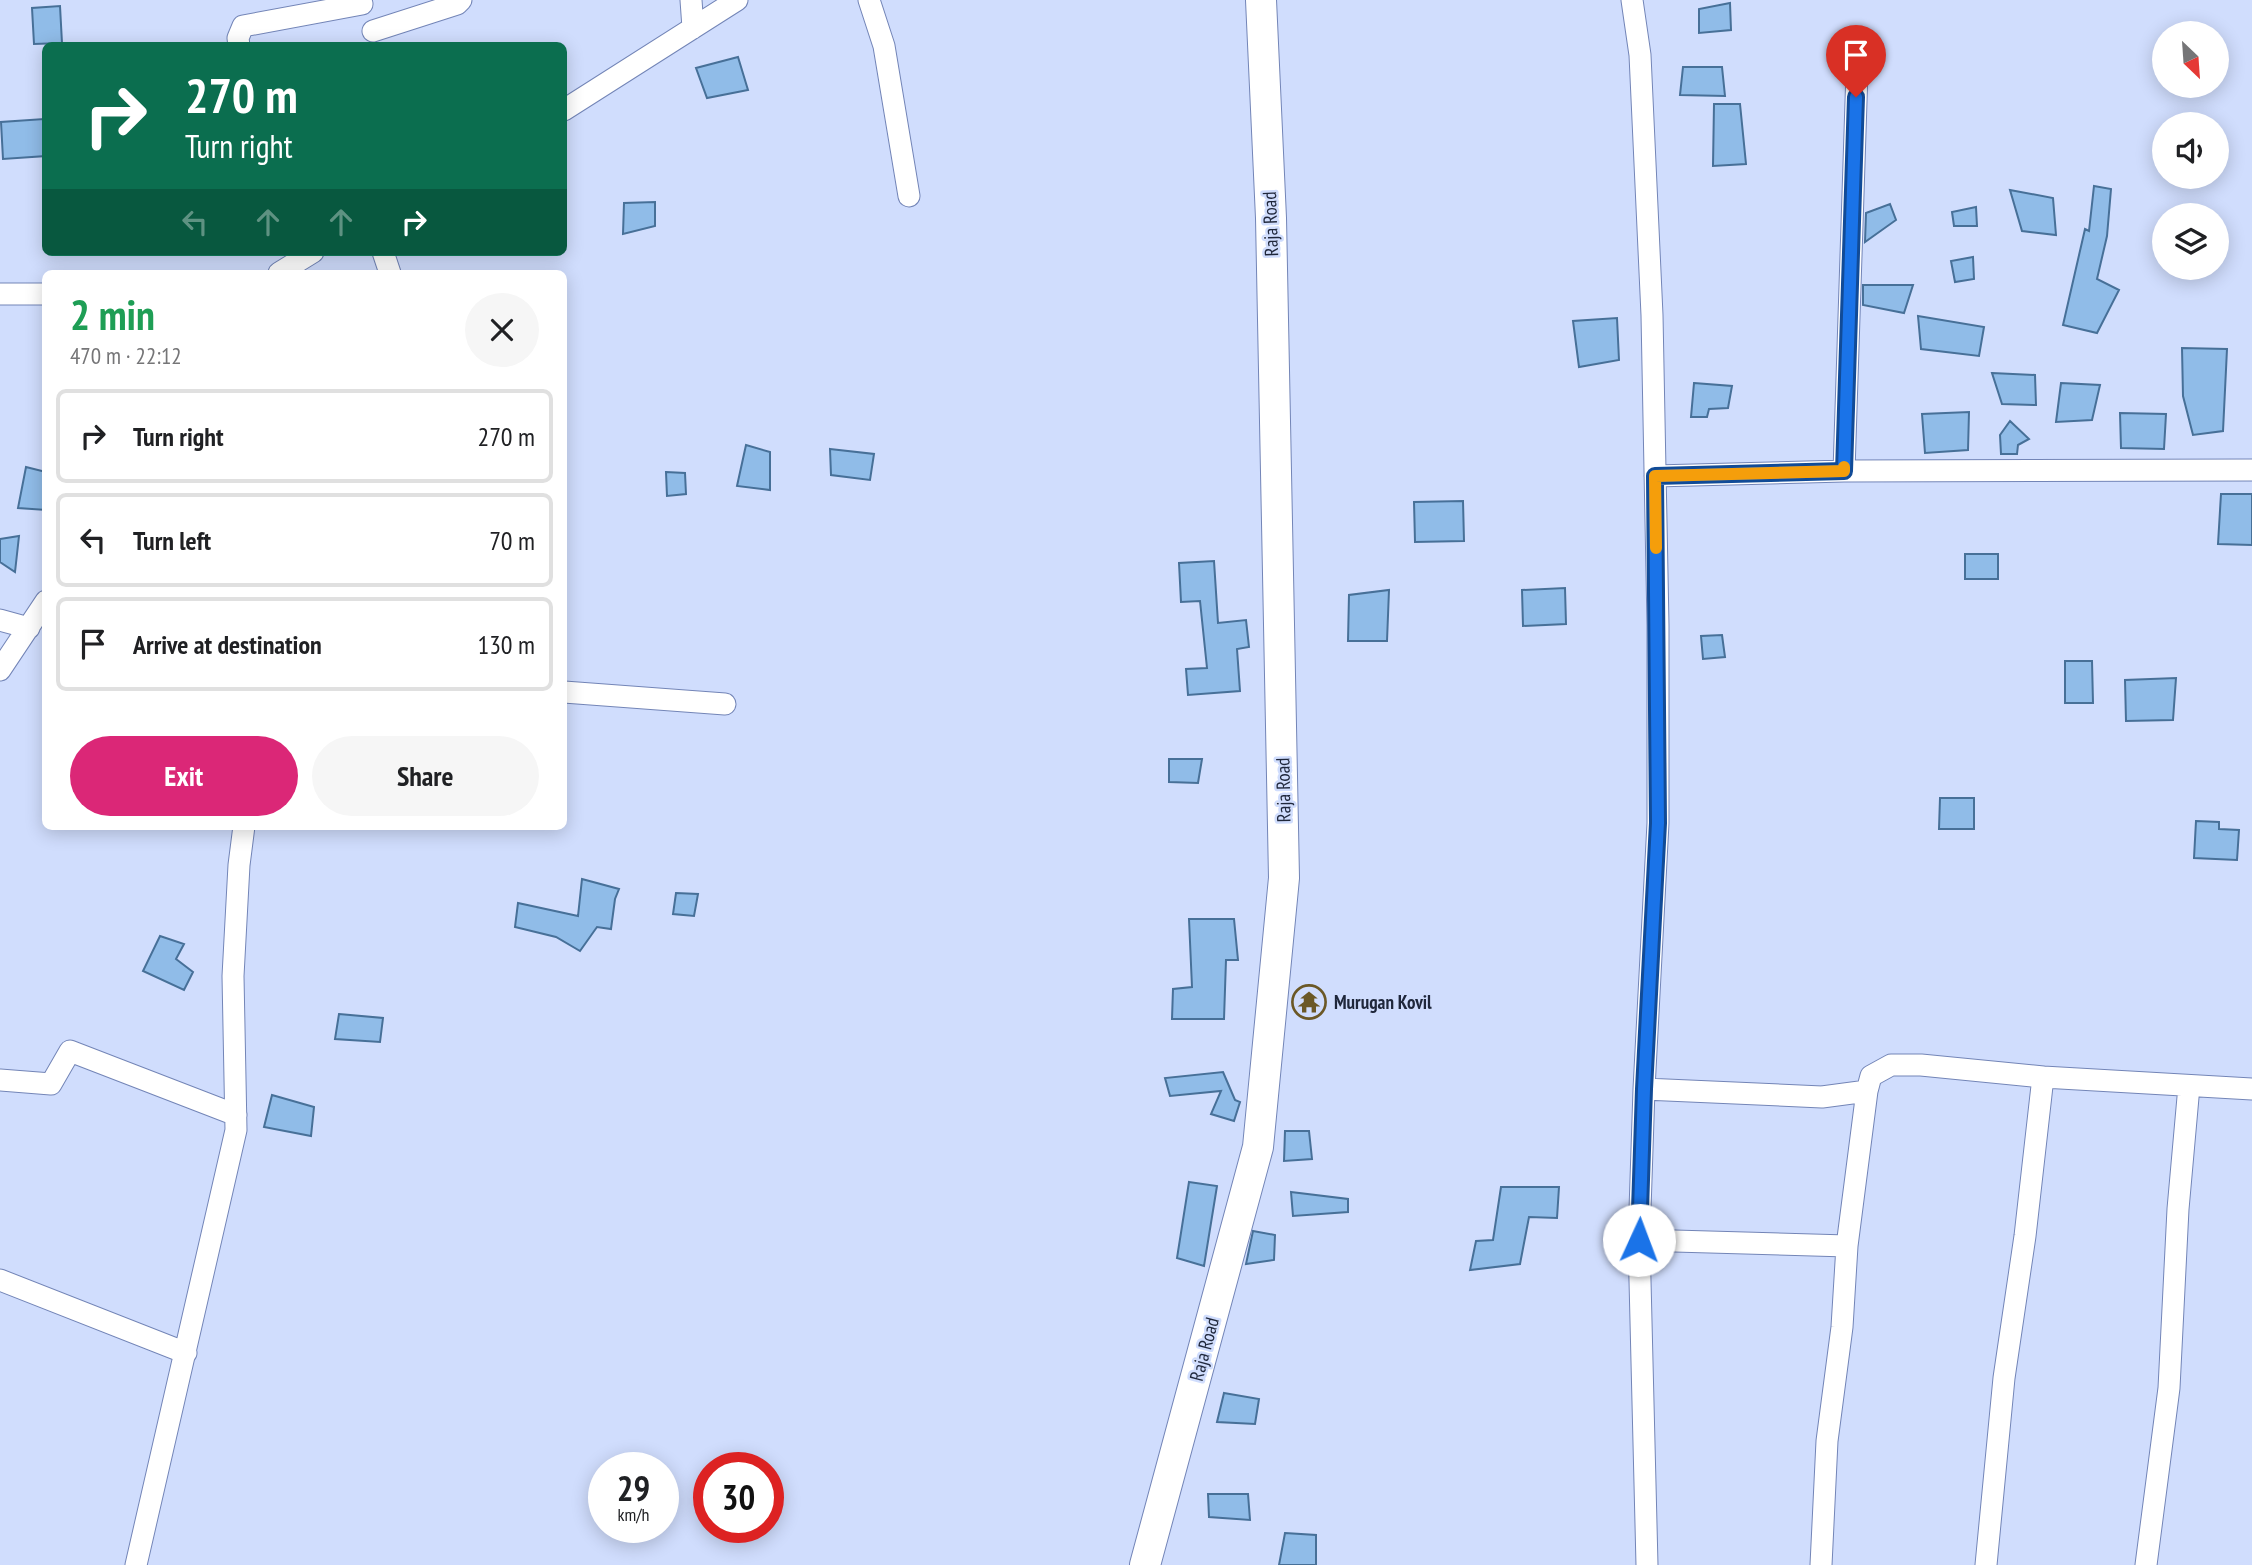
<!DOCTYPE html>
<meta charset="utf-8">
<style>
:root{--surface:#fff;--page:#f6f6f6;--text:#202124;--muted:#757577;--line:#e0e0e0;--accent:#db2777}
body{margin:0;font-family:"PT Sans Narrow",sans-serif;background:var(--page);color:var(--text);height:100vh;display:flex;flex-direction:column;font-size:26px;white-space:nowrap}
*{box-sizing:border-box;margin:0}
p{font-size:23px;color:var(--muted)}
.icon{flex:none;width:38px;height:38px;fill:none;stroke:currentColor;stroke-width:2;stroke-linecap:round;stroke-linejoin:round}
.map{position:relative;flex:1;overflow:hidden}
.side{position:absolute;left:42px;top:270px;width:525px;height:560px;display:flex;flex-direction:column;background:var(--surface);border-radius:10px;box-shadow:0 4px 18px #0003}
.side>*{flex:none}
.top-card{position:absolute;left:42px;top:42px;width:525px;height:214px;border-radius:10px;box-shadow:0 4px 18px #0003;background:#0b6e4f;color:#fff;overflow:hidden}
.needle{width:46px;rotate:155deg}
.buttons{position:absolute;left:2152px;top:21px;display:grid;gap:14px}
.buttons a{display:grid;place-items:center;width:77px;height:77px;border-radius:50%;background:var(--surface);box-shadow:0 4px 18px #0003;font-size:35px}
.speed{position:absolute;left:588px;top:1452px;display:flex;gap:14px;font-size:35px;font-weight:700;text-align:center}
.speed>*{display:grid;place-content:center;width:91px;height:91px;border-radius:50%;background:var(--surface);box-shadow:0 4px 18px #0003;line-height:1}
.speed small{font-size:18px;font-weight:400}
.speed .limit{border:10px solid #d22;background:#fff;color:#111}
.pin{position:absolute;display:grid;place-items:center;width:60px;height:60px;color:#fff;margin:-72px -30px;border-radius:50% 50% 50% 0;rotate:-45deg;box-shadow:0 0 7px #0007}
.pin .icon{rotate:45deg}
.me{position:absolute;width:77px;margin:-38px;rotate:2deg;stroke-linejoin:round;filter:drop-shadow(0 0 5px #0008)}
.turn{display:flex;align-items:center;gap:24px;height:147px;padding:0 28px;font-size:32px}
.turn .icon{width:91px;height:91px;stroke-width:2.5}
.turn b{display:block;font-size:49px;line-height:60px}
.lanes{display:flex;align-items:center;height:66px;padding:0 28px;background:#0003;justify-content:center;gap:35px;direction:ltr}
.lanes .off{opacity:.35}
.round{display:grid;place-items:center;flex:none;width:74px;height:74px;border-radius:37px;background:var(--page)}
.head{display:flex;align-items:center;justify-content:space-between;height:119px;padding:0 28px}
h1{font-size:42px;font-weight:700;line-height:52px;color:#1e9e55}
.button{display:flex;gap:14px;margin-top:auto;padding:14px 28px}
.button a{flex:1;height:80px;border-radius:42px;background:var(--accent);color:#fff;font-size:28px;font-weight:700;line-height:80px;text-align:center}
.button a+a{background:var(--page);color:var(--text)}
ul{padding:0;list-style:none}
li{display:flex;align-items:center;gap:21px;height:94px;margin:0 14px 10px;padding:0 14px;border:4px solid var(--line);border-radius:10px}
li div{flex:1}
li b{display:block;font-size:26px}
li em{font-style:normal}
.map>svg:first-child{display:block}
.building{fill:#90bce8;stroke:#477098;stroke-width:2}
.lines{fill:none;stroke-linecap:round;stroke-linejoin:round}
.street-casing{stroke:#7385b7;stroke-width:23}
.secondary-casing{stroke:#7385b7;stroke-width:32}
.street{stroke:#fff;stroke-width:21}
.secondary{stroke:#fff;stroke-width:30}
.route-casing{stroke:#114b97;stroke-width:18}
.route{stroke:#1a73e8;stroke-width:12}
.slow{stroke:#f59e0b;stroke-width:12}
.labels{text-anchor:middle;stroke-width:5;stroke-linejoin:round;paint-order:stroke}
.street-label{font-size:19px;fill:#1f273b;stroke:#d0ddfd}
.poi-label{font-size:19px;font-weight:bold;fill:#1f273b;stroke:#d0ddfd;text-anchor:start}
</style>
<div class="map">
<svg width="2252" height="1565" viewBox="0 0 2252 1565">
<rect width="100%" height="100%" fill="#d0ddfd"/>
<!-- building -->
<path class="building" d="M1730,3l1,27 -32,3v-24z
M60,6l2,37 -28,1 -2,-36z
M738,57l10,33 -41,8 -11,-30z
M1683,67h39l3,29 -45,-1z
M1714,104h26l6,60 -33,2z
M44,119l2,37 -43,3 -2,-37z
M2094,186l17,3 -4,47 -10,43 22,11 -22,43 -34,-8 22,-96 4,2z
M2010,190l43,8 3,37 -34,-4z
M655,202v24l-32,8 1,-31z
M1890,204l6,16 -31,22 1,-29z
M1976,207l1,19h-23l-2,-14z
M1973,257l1,22 -19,3 -4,-21z
M1863,285h50l-9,28 -41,-8z
M1918,316l66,11 -5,29 -58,-7z
M1617,318l2,42 -40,7 -6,-46z
M2182,348l45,1 -4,82 -30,4 -10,-39z
M1992,373l43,2 1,30 -34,-1z
M1694,383l38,3 -4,22 -19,1 -2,8h-16z
M2061,383l39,2 -8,35 -36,2z
M1969,412l-1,38 -43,3 -3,-39z
M2120,413l46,1 -2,35 -43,-1z
M2010,421l19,18 -11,6 -1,9h-16l-1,-19z
M746,445l24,7v38l-33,-4z
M830,449l44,5 -4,26 -39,-5z
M26,467l20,5v38l-28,-2z
M666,472l19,1 1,21 -19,2z
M2221,494h31v51l-34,-1z
M1463,501l1,40 -49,1 -1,-40z
M19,536l-4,36 -15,-10v-23z
M1965,554h33v25h-33z
M1214,561l4,62 28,-3 3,27 -12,2 3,42 -52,4 -2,-26 21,-1 -7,-67 -19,1 -2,-39z
M1565,588l1,36 -43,2 -1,-36z
M1389,590l-2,51h-39l1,-46z
M1722,635l3,22 -22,2 -2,-23z
M2065,661h27l1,42h-28z
M2176,678l-3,42 -47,1 -1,-41z
M1169,759h33l-4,24 -29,-1z
M1940,798h34v31h-35z
M2196,821l23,1v7l20,1 -2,30 -43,-2z
M582,879l37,10 -4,10 -4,30 -14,-2 -17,24 -24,-14 -41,-10 3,-24 60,13z
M676,893l22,1 -4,22 -21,-2z
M1189,919h45l4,41h-12l-2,59h-52l1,-30 19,-2z
M160,936l24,8 -8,15 17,13 -9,18 -41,-19z
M339,1014l44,4 -3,24 -45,-3z
M1223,1072l12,28 5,2 -6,19 -23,-7 10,-23 -51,5 -5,-18z
M272,1095l42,12 -3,29 -47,-9z
M1285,1131h24l3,28 -28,2z
M1189,1182l28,4 -13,80 -27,-8z
M1501,1187h58l-2,31 -28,-1 -9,47 -50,6 6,-29 17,-1z
M1291,1192l57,7v13l-55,4z
M1253,1231l22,4 -1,25 -28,4z
M1224,1393l35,6 -4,25 -38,-2z
M1208,1494h40l2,26 -41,-3z
M1285,1533l31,2v30h-37z"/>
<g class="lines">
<!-- street casing -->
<g class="street-casing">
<path id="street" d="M691,0l2,28
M869,0l15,46 25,150
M1632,0l8,55 12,260 6,310v198l-14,266 -5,151 8,325
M373,31l84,-27 4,-4
M239,46l-1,-8 5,-12 119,-22
M564,110l173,-110
M383,252l7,21
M279,273l34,-21
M0,294h46
M1844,471l13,-400
M1655,476l189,-5 408,-1
M0,620l29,8
M0,670l46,-69
M564,692l161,12
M0,1080l51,4 19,-33 166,64
M1644,1089l178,8 45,-6
M1639,1240l208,6
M0,1280l186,73
M136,1565l100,-435 -3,-154 6,-111 5,-39
M1821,1565l6,-124 15,-114 5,-81 20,-155 4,-15 20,-11h30l122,12 209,12
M1986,1565l18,-187 21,-142 18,-159
M2146,1565l23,-177 9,-179 11,-123"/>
</g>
<!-- secondary casing -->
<g class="secondary-casing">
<path id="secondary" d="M1145,1565l113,-418 26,-269 -13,-660 -10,-218"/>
</g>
<!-- street -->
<use href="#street" class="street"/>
<!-- secondary -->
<use href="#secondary" class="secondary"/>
</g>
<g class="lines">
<!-- route casing -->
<g class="route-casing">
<path id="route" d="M1639,1240l5,-151 14,-266 -3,-347 189,-5 12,-374"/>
</g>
<!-- route -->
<use href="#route" class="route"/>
<!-- slow -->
<path class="slow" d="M1656,548l-1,-72 189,-5v-4"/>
</g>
<!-- icons -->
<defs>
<g id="temple-ring" transform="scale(1.75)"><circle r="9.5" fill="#d0ddfd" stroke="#6b5826" stroke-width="1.5"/><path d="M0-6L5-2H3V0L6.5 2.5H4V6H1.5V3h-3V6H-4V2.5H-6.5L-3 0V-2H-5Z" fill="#6b5826"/></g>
</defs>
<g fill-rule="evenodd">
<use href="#temple-ring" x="1309" y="1002"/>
</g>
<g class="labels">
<!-- street labels -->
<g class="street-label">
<text transform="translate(1270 224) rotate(-92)" y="7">Raja Road</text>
<text transform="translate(1283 790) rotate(-91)" y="7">Raja Road</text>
<text transform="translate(1204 1349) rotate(-75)" y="7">Raja Road</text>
</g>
<!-- poi labels -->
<g class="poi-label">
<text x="1334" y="1009">Murugan Kovil</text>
</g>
</g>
</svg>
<div class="buttons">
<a><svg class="needle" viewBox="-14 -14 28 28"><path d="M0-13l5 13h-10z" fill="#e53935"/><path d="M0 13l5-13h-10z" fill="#757577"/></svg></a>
<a><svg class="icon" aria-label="sound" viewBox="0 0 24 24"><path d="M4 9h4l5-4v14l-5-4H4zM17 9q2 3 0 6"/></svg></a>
<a><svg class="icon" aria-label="layers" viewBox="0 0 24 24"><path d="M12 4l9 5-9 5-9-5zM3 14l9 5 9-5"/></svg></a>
</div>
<div class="speed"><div>29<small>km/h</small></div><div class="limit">30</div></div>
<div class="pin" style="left:1856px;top:97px;background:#d93025"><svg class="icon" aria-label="arrive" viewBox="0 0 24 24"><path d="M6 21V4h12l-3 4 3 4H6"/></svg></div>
<svg class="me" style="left:1639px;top:1240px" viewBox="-20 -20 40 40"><circle r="19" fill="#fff"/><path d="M0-13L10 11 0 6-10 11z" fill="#1a73e8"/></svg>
<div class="top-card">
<div class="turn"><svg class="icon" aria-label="right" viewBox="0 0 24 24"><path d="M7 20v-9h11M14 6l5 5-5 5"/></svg><div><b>270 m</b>Turn right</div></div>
<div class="lanes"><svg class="icon off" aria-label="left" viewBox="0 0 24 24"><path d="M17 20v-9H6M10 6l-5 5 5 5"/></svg><svg class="icon off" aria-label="ahead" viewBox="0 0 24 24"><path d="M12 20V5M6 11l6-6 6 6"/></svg><svg class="icon off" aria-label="ahead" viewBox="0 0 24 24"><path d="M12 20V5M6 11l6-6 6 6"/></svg><svg class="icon" aria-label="right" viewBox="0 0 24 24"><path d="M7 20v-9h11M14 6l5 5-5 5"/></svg></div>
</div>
<section class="side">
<div class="head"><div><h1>2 min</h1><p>470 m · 22:12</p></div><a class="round"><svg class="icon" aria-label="close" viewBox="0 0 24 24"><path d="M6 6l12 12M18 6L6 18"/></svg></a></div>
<ul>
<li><svg class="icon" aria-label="right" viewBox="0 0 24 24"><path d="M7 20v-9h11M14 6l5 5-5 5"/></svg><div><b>Turn right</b></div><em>270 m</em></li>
<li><svg class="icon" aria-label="left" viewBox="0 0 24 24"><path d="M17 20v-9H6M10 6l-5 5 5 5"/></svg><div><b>Turn left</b></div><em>70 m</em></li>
<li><svg class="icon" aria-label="arrive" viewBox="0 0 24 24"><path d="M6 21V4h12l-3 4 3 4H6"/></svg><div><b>Arrive at destination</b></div><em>130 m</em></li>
</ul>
<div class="button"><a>Exit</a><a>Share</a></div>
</section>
</div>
